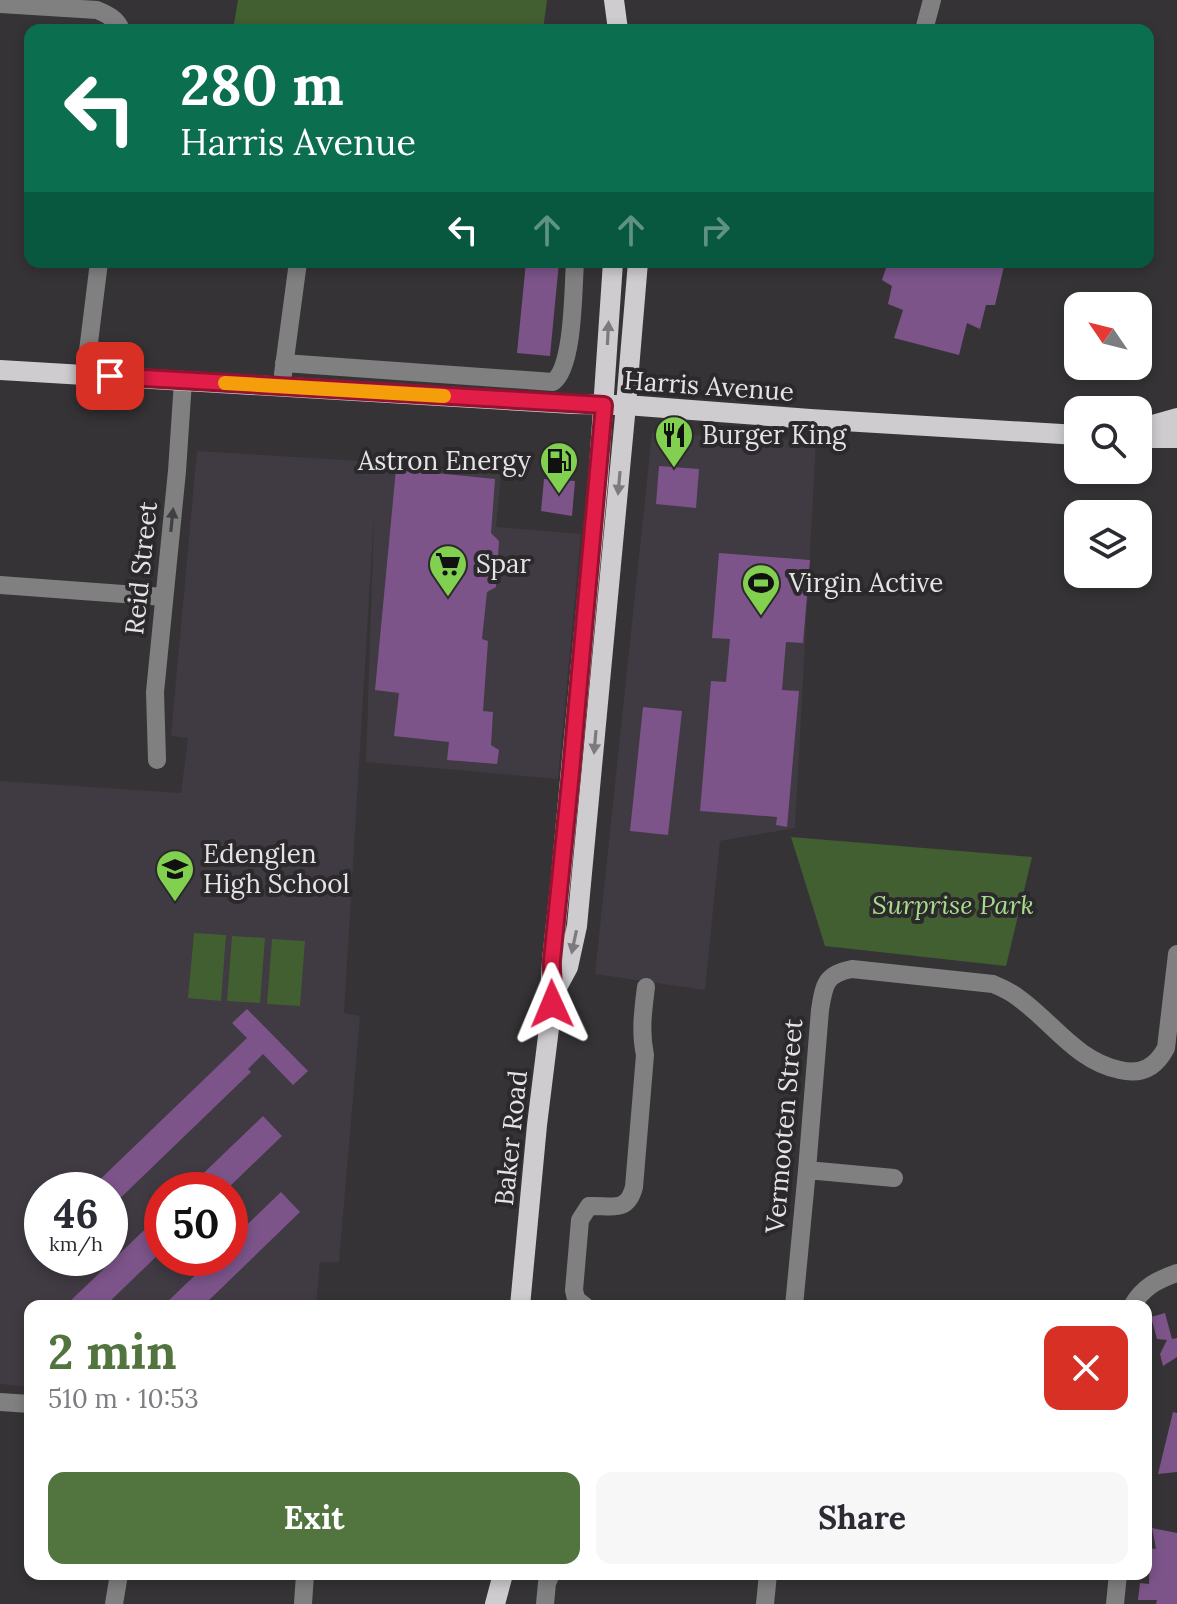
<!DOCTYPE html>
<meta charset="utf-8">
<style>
:root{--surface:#fff;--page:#f7f7f7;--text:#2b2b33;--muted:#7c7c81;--accent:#527540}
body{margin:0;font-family:Lora,serif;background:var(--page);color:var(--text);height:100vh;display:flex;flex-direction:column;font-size:30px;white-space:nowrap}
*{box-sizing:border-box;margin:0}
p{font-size:26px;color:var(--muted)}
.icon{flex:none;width:44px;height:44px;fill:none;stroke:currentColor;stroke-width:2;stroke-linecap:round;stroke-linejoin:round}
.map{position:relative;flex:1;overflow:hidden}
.sheet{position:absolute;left:24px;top:1300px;width:1128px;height:280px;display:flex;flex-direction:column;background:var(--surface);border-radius:16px;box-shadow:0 4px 12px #0003}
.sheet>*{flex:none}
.banner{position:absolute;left:24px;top:24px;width:1130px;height:244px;border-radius:16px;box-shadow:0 4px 12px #0003;background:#0b6e4f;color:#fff;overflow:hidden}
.needle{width:52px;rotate:305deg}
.fabs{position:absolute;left:1064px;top:292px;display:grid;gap:16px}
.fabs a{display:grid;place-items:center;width:88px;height:88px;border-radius:16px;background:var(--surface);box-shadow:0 4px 12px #0003;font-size:40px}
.speed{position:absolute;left:24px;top:1172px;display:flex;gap:16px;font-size:40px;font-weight:700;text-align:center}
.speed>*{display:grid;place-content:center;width:104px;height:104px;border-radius:50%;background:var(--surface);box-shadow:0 4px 12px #0003;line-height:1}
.speed small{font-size:20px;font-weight:400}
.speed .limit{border:12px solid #d22;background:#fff;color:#111}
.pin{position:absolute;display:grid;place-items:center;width:68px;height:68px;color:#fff;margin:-34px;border-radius:16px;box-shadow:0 4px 12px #0006}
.me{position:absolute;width:88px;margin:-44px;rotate:359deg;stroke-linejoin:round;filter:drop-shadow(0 0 6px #0008)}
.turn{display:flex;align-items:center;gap:28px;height:168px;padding:0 24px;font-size:36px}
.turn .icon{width:104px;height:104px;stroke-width:2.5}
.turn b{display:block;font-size:56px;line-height:68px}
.lanes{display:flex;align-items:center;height:76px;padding:0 24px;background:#0003;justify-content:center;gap:40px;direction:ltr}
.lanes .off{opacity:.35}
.round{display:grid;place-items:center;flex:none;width:84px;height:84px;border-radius:16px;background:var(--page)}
.headline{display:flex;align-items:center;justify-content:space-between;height:136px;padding:0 24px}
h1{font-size:48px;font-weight:700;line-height:60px;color:var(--accent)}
.action{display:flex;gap:16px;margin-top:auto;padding:16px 24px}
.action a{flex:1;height:92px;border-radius:16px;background:var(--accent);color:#fff;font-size:32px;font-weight:700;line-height:92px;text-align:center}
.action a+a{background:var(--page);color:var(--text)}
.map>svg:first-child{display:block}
.built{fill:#403a42;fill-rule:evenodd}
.green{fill:#415f30}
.building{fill:#7c548a}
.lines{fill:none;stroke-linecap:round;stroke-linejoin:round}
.minor{stroke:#818081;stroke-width:18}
.major{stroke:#cecccf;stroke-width:20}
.oneway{fill:#7c7a7e}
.oneway2{fill:#403f41}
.route-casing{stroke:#92132f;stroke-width:20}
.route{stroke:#e11d48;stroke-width:14}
.slow{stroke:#f59e0b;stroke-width:14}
.labels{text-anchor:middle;stroke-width:8;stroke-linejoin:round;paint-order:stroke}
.street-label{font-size:26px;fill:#e5e4e5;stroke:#2b292c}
.poi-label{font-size:26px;fill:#e5e4e5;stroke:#2b292c;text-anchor:start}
.park-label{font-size:26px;font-style:italic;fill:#a7dd8a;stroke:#2b292c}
</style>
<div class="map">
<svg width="1177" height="1604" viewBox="0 0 1177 1604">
<rect width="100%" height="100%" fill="#353336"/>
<!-- built -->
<path class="built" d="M652,433l164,8 -21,387 -75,13 -15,149 -110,-16z
M197,451l180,11 124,12 -5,53 85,7 -23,245 -192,-17 8,-246 -30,497 16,3 -21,246h-19l-4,44h-286v81l-30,-3v-603l181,12 7,-55 -17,-2zM42,1190h68v68h-68zM162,1190h68v68h-68z"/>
<!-- green -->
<path class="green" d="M238,0h309l-4,30h-310z
M791,837l241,20 -26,109 -181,-20z
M194,933l32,2 -5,66 -33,-3z
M232,936l33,2 -5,65 -33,-2z
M272,939l33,2 -5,65 -33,-2z"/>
<!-- building -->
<path class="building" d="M526,262h33l-9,94 -33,-3z
M888,262h117l-10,43h-9l-6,24 -13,-6 -8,32 -65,-17 9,-28 -15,-6 4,-18 -10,-6z
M659,466l40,3 -3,39 -40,-4z
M396,469l99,10 -4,54 8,8 -3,46 -9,5 -5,47 6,2 -5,70 10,1 -2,33 8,5 -2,14 -50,-4 2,-18 -55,-6 5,-43 -24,-3z
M544,479l31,2 -3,35 -31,-5z
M719,553l91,7 -7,83 -17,-1 -4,48 17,1 -12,136 -11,-2 1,-8 -77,-6 11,-130 15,1 4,-43 -18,-1z
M643,707l39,4 -14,124 -38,-4z
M247,1009l61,62 -15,14 -30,-31 -15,15 3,3 -141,136v-18h-21l158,-152 -15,-15z
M263,1116l19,20 -56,54h-40z
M281,1192l19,20 -97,94h-40l50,-48h17v-17z
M162,1213v38l-57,55h-40z
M1165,1313l7,26 5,-1v19l-14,9 -3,-12 7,-14 -10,-1 -6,-22z
M1173,1412l4,1v59l-19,2z
M1152,1528l25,5v71h-21l1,-4h-19l2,-17 9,1 1,-36 6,1z"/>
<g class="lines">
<!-- minor -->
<path class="minor" d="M0,4l97,6c10,4 20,9 24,20
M924,30l8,-30
M284,363l269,19c21,-15 20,-94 22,-120
M283,374l15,-112
M85,375l14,-113
M0,585l164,12
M157,760l-2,-68 22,-221 6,-90
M807,1170l87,8
M585,1306l-9,-7 -2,-9 6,-70 9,-14c22,-1 38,8 45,-19l11,-132c-5,-23 -2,-44 1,-68
M794,1306l13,-136 13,-160c4,-25 5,-36 32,-41l141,15c10,4 18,8 27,15 34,25 57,62 100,71 21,5 36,-3 46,-22l11,-94
M1132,1306c11,-19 25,-26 45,-33
M0,1402l30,2
M114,1604l5,-30
M303,1604l2,-30
M545,1604l2,-21 4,-9
M765,1604l3,-30
M1115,1604l3,-30"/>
<!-- major -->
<path class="major" d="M614,0l4,30
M0,370l573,34 53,1 184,14 268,16
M1138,429l39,-11
M1138,438h39
M554,993l-3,-15 1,-18 8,-74 38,-404 15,-220
M520,1306l17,-181 15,-121 2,-11 14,-26 9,-41 49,-521 12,-143
M495,1604l8,-30"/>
</g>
<!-- one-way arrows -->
<defs><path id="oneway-solid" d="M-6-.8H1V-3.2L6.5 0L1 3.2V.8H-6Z" transform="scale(2)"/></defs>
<g class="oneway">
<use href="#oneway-solid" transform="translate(608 333) rotate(-87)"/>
<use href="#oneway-solid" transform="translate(619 483) rotate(95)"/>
<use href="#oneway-solid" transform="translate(595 742) rotate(95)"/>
<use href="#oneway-solid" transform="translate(574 942) rotate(102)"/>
</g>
<use class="oneway2" href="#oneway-solid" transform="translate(172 520) rotate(-84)"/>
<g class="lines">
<!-- route casing -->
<g class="route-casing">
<path id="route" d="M110,376l494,29 -33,367 -19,188c-1,15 3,30 0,44"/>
</g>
<!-- route -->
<use href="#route" class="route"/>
<!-- slow -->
<path class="slow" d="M225,383l219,13"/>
</g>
<!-- icons -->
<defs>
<g id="restaurant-pin" transform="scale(2)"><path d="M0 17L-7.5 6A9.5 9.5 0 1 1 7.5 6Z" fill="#82d04f" stroke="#2b292c"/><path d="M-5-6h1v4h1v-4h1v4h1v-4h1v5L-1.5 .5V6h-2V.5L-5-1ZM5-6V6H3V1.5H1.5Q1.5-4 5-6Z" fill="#111"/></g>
<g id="fuel-pin" transform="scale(2)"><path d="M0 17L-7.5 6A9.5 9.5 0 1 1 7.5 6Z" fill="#82d04f" stroke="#2b292c"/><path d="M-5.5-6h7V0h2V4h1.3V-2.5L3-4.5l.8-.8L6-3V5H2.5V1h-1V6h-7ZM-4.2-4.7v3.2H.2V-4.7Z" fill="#111"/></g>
<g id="supermarket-pin" transform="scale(2)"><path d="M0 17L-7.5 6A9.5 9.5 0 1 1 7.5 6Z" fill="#82d04f" stroke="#2b292c"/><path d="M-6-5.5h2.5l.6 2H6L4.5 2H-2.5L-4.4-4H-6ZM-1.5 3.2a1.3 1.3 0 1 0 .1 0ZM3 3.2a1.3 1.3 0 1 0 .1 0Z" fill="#111"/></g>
<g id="stadium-pin" transform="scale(2)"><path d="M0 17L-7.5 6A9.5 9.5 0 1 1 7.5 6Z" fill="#82d04f" stroke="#2b292c"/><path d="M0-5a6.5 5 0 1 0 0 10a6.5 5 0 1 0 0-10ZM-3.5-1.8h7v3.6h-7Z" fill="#111"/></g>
<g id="school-pin" transform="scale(2)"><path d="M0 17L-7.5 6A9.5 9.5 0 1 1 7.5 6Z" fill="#82d04f" stroke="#2b292c"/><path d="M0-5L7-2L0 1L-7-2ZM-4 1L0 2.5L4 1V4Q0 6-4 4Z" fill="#111"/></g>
</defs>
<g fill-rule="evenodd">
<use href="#restaurant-pin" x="674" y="435"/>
<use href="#fuel-pin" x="559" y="461"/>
<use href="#supermarket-pin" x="448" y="564"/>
<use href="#stadium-pin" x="761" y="583"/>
<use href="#school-pin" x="175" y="869"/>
</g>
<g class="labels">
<!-- street labels -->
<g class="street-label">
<text transform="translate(709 386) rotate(4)" y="9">Harris Avenue</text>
<text transform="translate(141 568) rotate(-84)" y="9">Reid Street</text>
<text transform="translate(784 1126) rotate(-85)" y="9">Vermooten Street</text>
<text transform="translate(511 1138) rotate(-84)" y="9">Baker Road</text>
</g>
<!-- poi labels -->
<g class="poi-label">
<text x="702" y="444">Burger King</text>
<text x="531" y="470" text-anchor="end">Astron Energy</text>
<text x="476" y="573">Spar</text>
<text x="789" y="592">Virgin Active</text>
<text x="203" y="863">Edenglen<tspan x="203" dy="30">High School</tspan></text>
</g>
<!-- park labels -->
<g class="park-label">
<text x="953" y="914">Surprise Park</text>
</g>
</g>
</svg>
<div class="fabs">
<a><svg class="needle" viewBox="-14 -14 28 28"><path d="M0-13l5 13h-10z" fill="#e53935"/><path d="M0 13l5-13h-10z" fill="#7c7c81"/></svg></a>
<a><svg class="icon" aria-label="search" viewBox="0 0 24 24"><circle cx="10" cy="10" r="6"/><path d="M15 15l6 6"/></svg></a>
<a><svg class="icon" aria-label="layers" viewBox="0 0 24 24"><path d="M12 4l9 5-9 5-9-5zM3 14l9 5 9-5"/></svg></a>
</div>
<div class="speed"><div>46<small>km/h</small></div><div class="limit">50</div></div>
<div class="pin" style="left:110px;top:376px;background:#d93025"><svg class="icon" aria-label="arrive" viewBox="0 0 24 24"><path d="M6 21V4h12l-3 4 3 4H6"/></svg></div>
<svg class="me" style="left:552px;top:1004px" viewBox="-20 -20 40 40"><path d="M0-17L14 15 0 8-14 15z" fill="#e11d48" stroke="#fff" stroke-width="4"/></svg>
<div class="banner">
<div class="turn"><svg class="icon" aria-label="left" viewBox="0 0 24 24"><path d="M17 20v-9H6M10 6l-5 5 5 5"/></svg><div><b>280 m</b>Harris Avenue</div></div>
<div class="lanes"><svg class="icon" aria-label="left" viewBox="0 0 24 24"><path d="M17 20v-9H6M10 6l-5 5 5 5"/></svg><svg class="icon off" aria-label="ahead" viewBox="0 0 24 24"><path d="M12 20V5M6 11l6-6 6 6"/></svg><svg class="icon off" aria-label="ahead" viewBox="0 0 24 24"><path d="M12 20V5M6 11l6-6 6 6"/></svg><svg class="icon off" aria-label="right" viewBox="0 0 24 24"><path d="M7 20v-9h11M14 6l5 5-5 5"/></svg></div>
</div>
<section class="sheet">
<div class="headline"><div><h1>2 min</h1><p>510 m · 10:53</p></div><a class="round" style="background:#d93025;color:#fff"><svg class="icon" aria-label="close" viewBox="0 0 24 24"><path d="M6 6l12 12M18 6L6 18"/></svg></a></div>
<div class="action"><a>Exit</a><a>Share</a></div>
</section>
</div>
